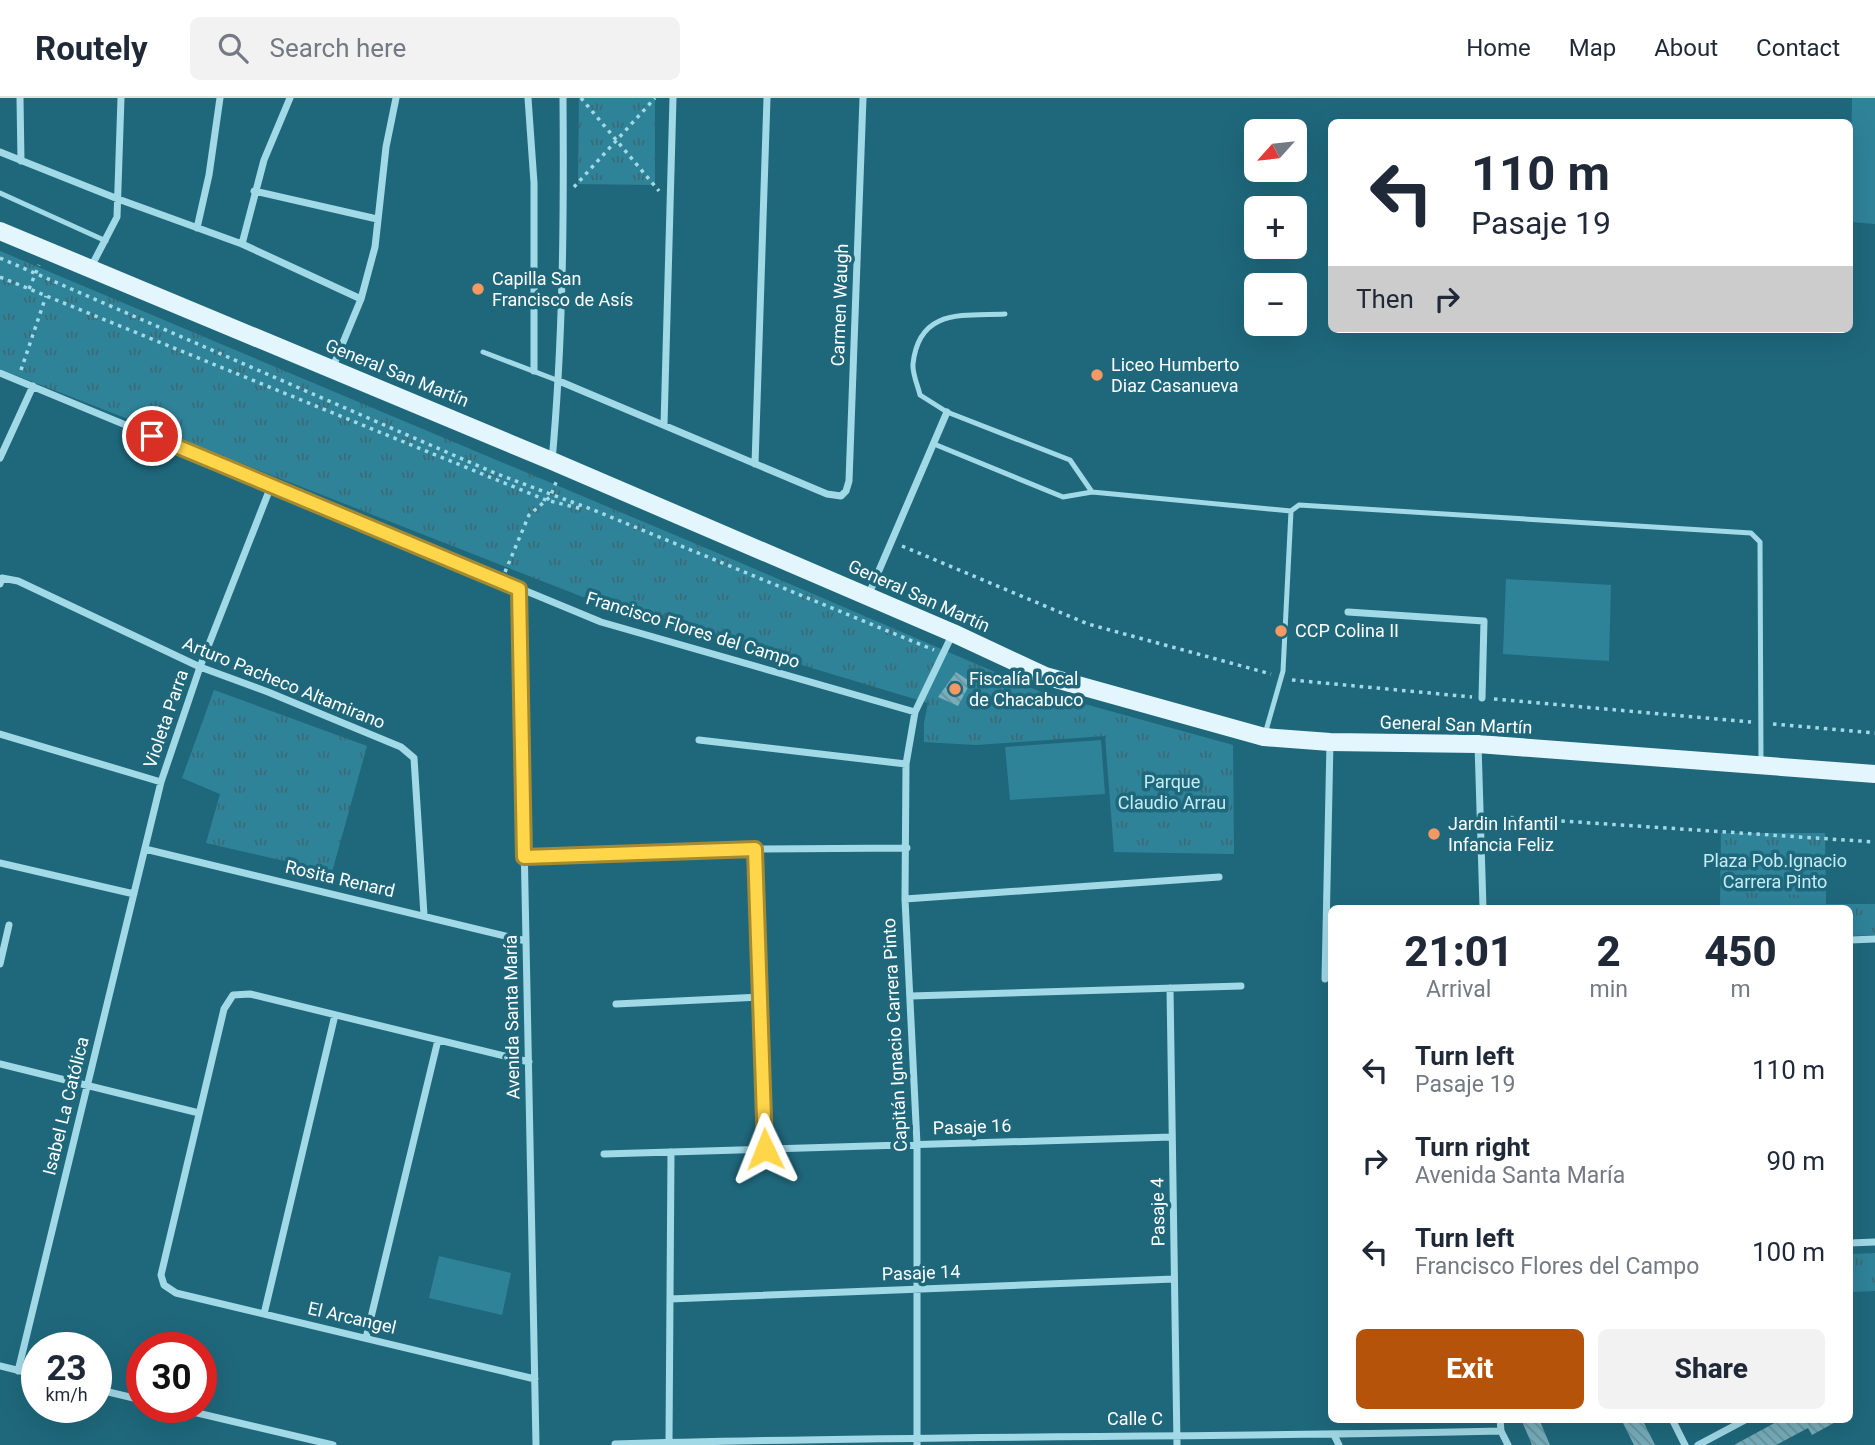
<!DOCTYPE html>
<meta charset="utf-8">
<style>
:root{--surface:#fff;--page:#f2f2f3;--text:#1f2937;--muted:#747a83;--line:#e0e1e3;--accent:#b45309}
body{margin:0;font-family:Roboto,sans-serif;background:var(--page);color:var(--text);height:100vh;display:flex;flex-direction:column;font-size:26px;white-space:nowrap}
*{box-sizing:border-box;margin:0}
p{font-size:23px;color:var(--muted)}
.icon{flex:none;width:38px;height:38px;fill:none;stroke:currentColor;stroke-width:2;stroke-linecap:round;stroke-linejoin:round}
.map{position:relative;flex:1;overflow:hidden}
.drawer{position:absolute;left:1328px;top:807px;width:525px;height:518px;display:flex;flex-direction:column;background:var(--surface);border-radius:10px;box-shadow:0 7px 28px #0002}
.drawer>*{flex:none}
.guide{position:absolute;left:1328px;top:21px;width:525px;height:214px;border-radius:10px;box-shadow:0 7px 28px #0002;background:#fff;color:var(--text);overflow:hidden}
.needle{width:46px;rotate:243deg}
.tools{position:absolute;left:1244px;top:21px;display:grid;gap:14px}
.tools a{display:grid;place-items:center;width:63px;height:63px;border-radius:10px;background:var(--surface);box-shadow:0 7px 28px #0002;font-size:35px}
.speed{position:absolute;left:21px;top:1234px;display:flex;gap:14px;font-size:35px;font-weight:700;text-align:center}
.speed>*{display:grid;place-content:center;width:91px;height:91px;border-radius:50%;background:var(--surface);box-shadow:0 7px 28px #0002;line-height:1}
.speed small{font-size:18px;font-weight:400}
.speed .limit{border:10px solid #d22;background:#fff;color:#111}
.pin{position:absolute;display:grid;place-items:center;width:60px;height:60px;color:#fff;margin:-30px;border:4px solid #fff;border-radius:50%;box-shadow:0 2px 7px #0007}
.me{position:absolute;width:77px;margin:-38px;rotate:358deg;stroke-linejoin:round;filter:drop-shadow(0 0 5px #0008)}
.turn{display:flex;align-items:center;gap:24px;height:147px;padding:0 28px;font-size:32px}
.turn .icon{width:91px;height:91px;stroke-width:2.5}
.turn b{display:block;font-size:49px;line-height:60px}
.then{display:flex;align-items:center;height:66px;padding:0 28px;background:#0003;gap:14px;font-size:26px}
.eta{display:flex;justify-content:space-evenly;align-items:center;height:119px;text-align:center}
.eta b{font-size:42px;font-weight:800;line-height:49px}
.action{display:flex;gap:14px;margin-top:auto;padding:14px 28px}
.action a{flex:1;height:80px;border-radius:10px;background:var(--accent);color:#fff;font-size:28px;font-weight:800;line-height:80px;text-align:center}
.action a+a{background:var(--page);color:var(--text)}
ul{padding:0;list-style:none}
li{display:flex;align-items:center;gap:21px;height:91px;padding:0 28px}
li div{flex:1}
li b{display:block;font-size:26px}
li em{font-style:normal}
header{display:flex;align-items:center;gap:42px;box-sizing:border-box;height:98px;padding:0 35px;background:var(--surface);border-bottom:2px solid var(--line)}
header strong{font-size:33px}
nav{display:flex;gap:38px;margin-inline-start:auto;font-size:24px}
.search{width:490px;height:63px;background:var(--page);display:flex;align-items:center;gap:18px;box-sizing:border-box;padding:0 24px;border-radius:10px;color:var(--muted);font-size:26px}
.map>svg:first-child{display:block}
.park{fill:url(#park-tufts)}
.pitch{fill:#2f8399}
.building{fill:url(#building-back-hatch)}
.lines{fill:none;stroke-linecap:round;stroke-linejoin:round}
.path{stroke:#a2d9e7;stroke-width:3.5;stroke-dasharray:3.5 5;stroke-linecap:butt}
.lane{stroke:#a2d9e7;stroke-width:5}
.street{stroke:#a2d9e7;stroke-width:7}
.primary{stroke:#e4f6fd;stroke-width:18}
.route-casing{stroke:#a68a30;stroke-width:18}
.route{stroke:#ffd54a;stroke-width:12}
.poi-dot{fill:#f59862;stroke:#1f687c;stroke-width:2.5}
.labels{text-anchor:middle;stroke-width:7;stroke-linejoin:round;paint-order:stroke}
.poi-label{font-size:18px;fill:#fff;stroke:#1f687c;text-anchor:start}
.street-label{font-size:18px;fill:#fff;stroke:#1f687c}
.park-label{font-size:18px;fill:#c5ecf5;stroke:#1f687c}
</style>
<header>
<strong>Routely</strong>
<div class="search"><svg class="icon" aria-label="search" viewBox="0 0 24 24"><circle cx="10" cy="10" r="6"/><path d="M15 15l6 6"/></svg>Search here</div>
<nav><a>Home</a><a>Map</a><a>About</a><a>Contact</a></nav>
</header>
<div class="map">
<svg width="1875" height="1347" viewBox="0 0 1875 1347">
<defs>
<pattern id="park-tufts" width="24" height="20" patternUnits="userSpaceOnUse" patternTransform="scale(1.75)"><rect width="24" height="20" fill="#2f8399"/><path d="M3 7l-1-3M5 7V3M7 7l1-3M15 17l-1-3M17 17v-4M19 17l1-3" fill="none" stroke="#3c6a76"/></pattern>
<pattern id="building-back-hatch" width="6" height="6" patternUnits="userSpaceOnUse" patternTransform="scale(1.75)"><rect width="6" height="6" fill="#76aebc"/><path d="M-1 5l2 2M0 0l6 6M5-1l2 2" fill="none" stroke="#69919a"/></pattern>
</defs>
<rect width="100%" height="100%" fill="#1f687c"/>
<!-- park -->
<path class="park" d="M579,0h76v87l-77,-1z
M0,153l727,306 314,135 192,53 1,109 -120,-2 -9,-116 -129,9 -52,-3v-19l4,-20 -322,-97 -606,-237z
M214,592l153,56 -35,126 -126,-29 14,-49 -38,-16z
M1721,735h104l1,71h49v31l-25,1v-28h-130z
M1875,1155v38l-25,1v-38z"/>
<!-- pitch -->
<path class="pitch" d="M1852,0h23v126l-25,-2z
M1506,481l105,6 -2,76 -106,-7z
M1101,642l4,54 -95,6 -5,-53z
M1737,746l75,3 -2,49 -75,-4z
M439,1158l72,17 -9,42 -73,-17z"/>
<!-- building -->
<path class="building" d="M956,574l15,10 -13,24 -20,-9z
M1521,1321h18l11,26h-18z
M1621,1321h21l13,26h-21z
M1782,1321h59l-29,16 -4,-7 -32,17h-42z"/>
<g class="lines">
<!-- path -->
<path class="path" d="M581,0l78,93
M574,89l81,-89
M0,160l497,216 99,37 338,139
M0,179l546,223 36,9
M29,191l10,-24
M21,272l25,-74
M902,448l186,78 183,50
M505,474l24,-57 21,-18 7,-17
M1292,582l180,17
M1494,601l257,23
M1773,626l102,9
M1502,719l373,25"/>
<!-- lane -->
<path class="lane" d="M0,95l106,48
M1005,216c-42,2 -86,-6 -92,50 -1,9 5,22 7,31l27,17 123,48 22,32 199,19
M483,254l76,29
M934,346l129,53 29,-5
M1265,636l18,-63 8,-160 8,-6 452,28 9,9 1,221"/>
<!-- street -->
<path class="street" d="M20,0l1,63
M528,0l6,85v188
M0,54l118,47 124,45 119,55
M254,93l123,28
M197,130l12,-53 11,-77
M242,146l22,-84 26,-62
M90,171l27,-52 4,-119
M332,271l29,-70 14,-52 11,-100 10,-49
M0,275l601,249 314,90
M559,283l268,113 14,2 5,-5 3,-10 14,-383
M664,327l9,-327
M0,360l33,-72
M552,363c11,-121 12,-242 11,-363
M755,366l12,-366
M0,486l2,-6 16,3 182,86 68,25 133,55 13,11 10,157
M519,490l17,857
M868,498l79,-184
M1348,514l136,9 -2,77
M0,636l161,48
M699,642l207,24
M1478,646l5,164
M145,751l381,92
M755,751l10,300
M525,759l230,-8 152,-1
M0,765l134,31
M905,801l314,-22
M1850,842l25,-1
M0,866l9,-39
M1325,881l5,-237
M1170,890l7,457
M911,898l330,-10
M616,906l145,-7
M529,964l-279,-68 -17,1 -9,14 -63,266 3,10 12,8 359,86
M0,966l199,49
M604,1056l568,-17
M1850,1145l25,-1
M670,1201l504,-20
M264,1216l71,-299
M366,1240l72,-298
M0,1268l37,9
M18,1273l143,-589 39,-115 71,-181
M96,1291l46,11
M172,1309l161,38
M1500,1321l1,12 7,14
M1672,1321l13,26
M1334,1337l5,10
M669,1344l2,-290
M615,1346c295,-9 591,-6 886,-13
M917,1347v-301l-12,-245 1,-135 9,-52 38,-79
M1698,1347l49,-26"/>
<!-- primary -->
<path class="primary" d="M0,133l552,230 401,172 92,43 219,61 66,5 148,2 397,30"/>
</g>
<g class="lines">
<!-- route casing -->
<g class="route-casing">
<path id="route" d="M152,338l367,153 5,268 231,-8 10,300"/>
</g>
<!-- route -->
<use href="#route" class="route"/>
</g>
<!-- markers -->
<g class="poi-dot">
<circle cx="478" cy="191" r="7"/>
<circle cx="1097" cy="277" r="7"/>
<circle cx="1281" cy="533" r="7"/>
<circle cx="955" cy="591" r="7"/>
<circle cx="1434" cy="736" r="7"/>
</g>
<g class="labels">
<!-- poi labels -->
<g class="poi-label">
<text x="492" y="187">Capilla San<tspan x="492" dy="21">Francisco de Asís</tspan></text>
<text x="1111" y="273">Liceo Humberto<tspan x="1111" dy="21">Diaz Casanueva</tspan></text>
<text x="1295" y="539">CCP Colina II</text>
<text x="969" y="587">Fiscalía Local<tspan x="969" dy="21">de Chacabuco</tspan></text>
<text x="1448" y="732">Jardin Infantil<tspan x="1448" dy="21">Infancia Feliz</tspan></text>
</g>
<!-- street labels -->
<g class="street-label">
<text transform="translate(840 207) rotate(-88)" y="6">Carmen Waugh</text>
<text transform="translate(397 275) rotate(22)" y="6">General San Martín</text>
<text transform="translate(919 498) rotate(24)" y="6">General San Martín</text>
<text transform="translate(693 532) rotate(17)" y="6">Francisco Flores del Campo</text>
<text transform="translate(284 585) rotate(22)" y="6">Arturo Pacheco Altamirano</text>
<text transform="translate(166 621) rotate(-71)" y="6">Violeta Parra</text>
<text transform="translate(1456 627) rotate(2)" y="6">General San Martín</text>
<text transform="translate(340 781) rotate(13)" y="6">Rosita Renard</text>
<text transform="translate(512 919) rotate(-91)" y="6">Avenida Santa María</text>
<text transform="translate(895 937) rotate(-93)" y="6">Capitán Ignacio Carrera Pinto</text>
<text transform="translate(66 1008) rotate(-76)" y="6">Isabel La Católica</text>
<text transform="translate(972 1029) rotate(-2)" y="6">Pasaje 16</text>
<text transform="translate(1158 1114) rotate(-91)" y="6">Pasaje 4</text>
<text transform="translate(921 1175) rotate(-2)" y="6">Pasaje 14</text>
<text transform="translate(352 1220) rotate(13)" y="6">El Arcangel</text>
<text x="1135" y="1327">Calle C</text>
</g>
<!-- park labels -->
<g class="park-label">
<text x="1172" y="690">Parque<tspan x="1172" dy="21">Claudio Arrau</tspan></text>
<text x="1775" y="769">Plaza Pob.Ignacio<tspan x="1775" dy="21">Carrera Pinto</tspan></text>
</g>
</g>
</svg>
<div class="tools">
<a><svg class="needle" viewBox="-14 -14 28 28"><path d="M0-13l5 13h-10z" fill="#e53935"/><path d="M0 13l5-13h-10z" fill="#747a83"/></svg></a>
<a>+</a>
<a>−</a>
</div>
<div class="speed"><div>23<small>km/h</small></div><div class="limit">30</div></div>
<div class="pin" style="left:152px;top:338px;background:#d93025"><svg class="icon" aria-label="arrive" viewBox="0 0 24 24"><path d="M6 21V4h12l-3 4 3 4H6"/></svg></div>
<svg class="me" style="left:765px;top:1051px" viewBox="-20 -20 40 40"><path d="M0-17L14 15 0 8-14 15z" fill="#ffd54a" stroke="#fff" stroke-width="4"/></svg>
<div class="guide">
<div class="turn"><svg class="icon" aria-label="left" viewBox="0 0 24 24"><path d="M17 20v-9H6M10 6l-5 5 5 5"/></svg><div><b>110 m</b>Pasaje 19</div></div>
<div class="then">Then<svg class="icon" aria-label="right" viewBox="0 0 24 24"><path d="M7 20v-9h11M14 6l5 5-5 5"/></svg></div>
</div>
<section class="drawer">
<div class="eta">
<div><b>21:01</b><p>Arrival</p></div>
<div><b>2</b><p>min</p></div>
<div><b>450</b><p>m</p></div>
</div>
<ul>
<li><svg class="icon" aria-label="left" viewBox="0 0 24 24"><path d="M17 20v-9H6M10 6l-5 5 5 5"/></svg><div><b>Turn left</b><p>Pasaje 19</p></div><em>110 m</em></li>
<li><svg class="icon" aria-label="right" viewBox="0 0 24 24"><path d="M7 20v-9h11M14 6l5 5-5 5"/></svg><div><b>Turn right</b><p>Avenida Santa María</p></div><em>90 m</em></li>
<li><svg class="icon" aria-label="left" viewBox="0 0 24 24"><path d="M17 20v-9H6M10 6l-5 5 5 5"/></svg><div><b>Turn left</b><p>Francisco Flores del Campo</p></div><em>100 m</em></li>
</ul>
<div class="action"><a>Exit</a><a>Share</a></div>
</section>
</div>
